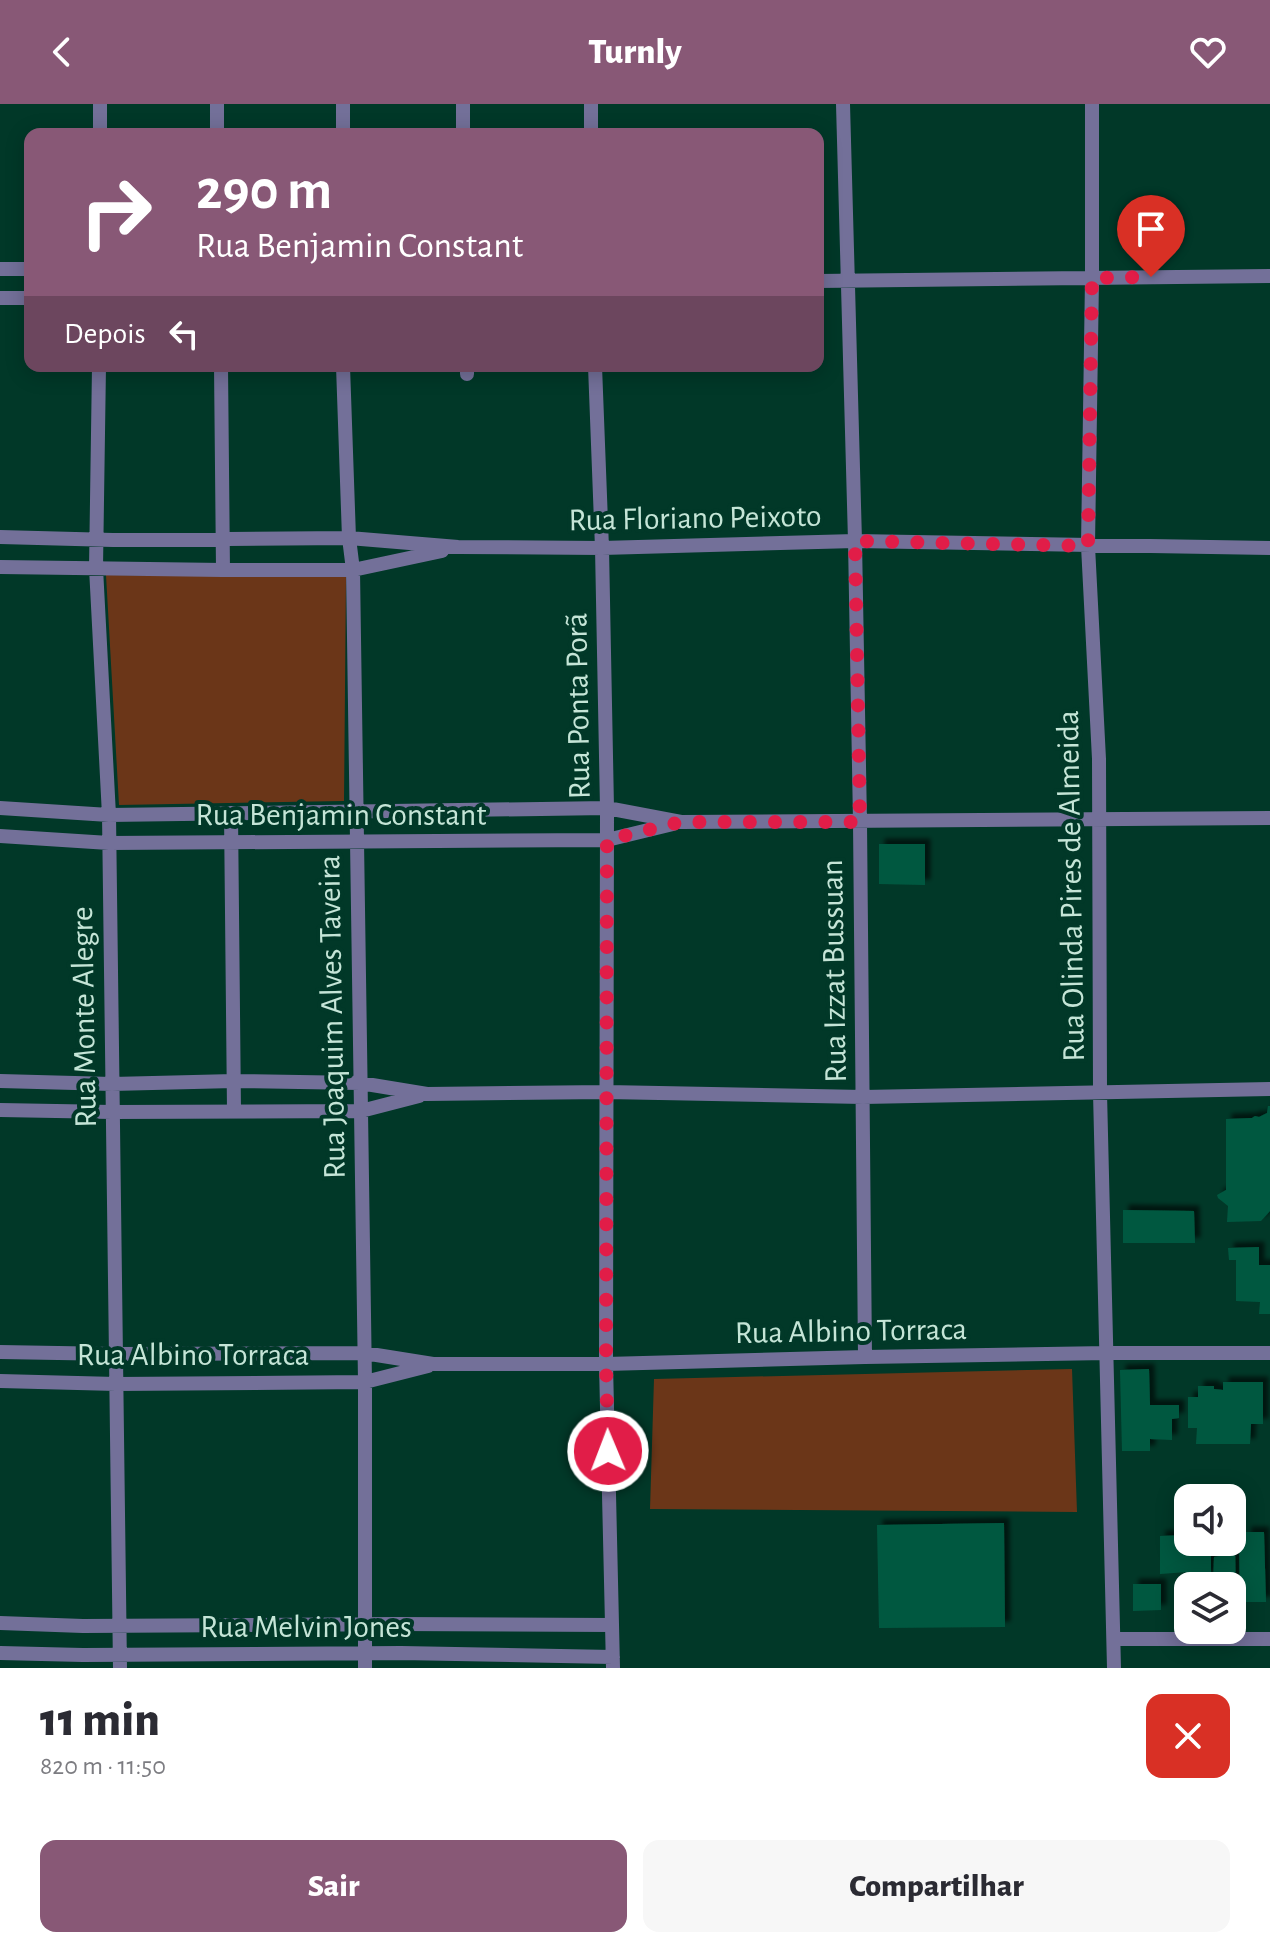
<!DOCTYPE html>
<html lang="pt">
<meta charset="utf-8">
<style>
:root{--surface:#fff;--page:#f7f7f7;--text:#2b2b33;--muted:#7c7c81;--accent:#885876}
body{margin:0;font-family:"Alegreya Sans",sans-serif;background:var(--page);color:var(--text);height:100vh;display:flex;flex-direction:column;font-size:30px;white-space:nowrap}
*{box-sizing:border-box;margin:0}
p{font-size:26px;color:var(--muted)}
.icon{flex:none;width:44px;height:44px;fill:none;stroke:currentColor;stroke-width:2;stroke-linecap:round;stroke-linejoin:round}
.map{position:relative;height:1564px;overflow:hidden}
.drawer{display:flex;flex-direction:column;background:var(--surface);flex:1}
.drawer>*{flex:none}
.hud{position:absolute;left:24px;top:24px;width:800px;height:244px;border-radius:16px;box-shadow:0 4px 20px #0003;background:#885876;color:#fff;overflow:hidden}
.fabs{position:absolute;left:1174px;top:1380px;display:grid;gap:16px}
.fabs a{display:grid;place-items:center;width:72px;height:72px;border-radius:16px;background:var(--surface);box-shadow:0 4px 20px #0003;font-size:40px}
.pin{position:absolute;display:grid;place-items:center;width:68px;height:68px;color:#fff;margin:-82px -34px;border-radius:50% 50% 50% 0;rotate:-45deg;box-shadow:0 0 8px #0007}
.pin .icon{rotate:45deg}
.me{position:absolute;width:88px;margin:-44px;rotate:359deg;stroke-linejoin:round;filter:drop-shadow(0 0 6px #0008)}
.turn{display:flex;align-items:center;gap:28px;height:168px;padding:0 40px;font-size:36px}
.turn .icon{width:104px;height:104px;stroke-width:2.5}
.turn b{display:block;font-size:56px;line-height:68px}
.then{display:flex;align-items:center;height:76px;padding:0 40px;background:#0003;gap:16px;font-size:30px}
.round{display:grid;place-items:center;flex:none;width:84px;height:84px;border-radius:16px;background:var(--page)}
.head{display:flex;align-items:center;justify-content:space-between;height:136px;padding:0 40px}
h1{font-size:48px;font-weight:800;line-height:60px}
.action{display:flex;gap:16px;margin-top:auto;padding:16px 40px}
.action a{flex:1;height:92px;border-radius:16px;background:var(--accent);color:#fff;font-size:32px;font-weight:800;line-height:92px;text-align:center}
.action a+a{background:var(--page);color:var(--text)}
header{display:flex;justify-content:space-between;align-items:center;height:104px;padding:0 40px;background:var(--accent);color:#fff;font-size:36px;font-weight:800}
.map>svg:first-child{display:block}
.green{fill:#6b3618}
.building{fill:#025941;filter:url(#shadow)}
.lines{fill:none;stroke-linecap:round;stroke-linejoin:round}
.minor{stroke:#737099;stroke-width:14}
.route{stroke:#e11d48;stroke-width:14;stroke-dasharray:0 25.2}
.labels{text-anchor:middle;stroke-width:8;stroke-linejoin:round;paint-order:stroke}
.street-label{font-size:32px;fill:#c5e5d7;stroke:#013828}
</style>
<header><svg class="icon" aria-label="back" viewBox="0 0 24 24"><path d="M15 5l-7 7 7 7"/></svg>Turnly<svg class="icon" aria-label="heart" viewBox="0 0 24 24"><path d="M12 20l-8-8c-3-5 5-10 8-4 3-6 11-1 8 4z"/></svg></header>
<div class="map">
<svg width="1270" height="1564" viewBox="0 0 1270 1564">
<defs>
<filter id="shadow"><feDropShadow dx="5.5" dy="-5.5" stdDeviation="2" flood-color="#0009"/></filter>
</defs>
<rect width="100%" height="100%" fill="#013828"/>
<!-- green -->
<path class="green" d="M106,471l240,2 -2,224 -225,4z
M1072,1265l5,143 -427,-3 4,-130z"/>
<!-- building -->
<path class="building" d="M879,740h46v41l-46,-1z
M1268,1002h2v105l-9,10 -34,1 1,-16 -10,-8 -1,-3 9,-5v-71l26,-1 3,-2 4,1 8,-4z
M1123,1106l71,1 1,32h-72z
M1259,1143v18h11v49h-11l1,-12 -24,-1v-41h-7l-1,-12z
M1149,1265l1,36h29v13l-7,1v21l-22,-1v12h-28l-2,-81z
M1223,1278h40v42h-12l-1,20h-54l1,-16h-9v-31h10v-11h16v3l9,1z
M1004,1419l1,104 -126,1 -2,-103z
M1246,1428h18l2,70h-26l-1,-58h6z
M1187,1431l1,7h23v35l-23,1 -1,-6 -27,2v-38z
M1232,1435h3l1,65h-4v-18h-19l1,-29 5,-1 -1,-14h14z
M1133,1480h28v26l-28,1z"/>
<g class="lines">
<!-- minor -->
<path class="minor" d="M217,0v30
M463,0v30
M843,0l12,437 5,281 5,535
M1092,0v174l-4,268 11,213 1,334 14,575
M100,30v-30
M343,30v-30
M591,30v-30
M0,165h30
M818,177l452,-5
M0,194h30
M99,262l-3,202 13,247 11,853
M221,262l2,204
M343,262l6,172 4,32 12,812v286
M467,262v8
M595,262l7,182 5,260 -1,556 7,304
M0,433l113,3 236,-2 109,9 144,1 253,-7 415,7
M0,463l223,3h130l89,-19
M0,704l109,7 498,-7 74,14 589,-4
M231,709l3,298
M0,732l109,7 498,-3 66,-16
M0,977l112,3 122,-3 126,2 67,11 180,-2 256,5 407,-8
M0,1006l112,2 249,-1 58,-15
M0,1248l116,2 248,-1 69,11h173l259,-7 242,-4h163
M0,1277l116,3 249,-2 63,-16
M0,1519l83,3 313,-2 216,1
M1114,1535h156
M0,1549l83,2 318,-2 212,4"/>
</g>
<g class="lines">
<!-- route -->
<path class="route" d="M608,1347l-2,-87 1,-524 74,-18h179l-5,-281 233,5 4,-268 59,-1"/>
</g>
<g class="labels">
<!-- street labels -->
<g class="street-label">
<text transform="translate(695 413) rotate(-1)" y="11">Rua Floriano Peixoto</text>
<text transform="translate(577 602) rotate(-91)" y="11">Rua Ponta Porã</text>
<text x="341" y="721">Rua Benjamin Constant</text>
<text transform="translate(1070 782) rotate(-91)" y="11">Rua Olinda Pires de Almeida</text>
<text transform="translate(833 867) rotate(-91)" y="11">Rua Izzat Bussuan</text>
<text transform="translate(83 913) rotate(-91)" y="11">Rua Monte Alegre</text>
<text transform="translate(331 913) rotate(-91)" y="11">Rua Joaquim Alves Taveira</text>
<text transform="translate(851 1226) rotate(-1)" y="11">Rua Albino Torraca</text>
<text x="193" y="1261">Rua Albino Torraca</text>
<text x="306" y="1533">Rua Melvin Jones</text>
</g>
</g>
</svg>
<div class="fabs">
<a><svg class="icon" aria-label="sound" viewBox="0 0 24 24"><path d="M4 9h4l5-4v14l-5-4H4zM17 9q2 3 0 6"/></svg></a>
<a><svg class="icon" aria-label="layers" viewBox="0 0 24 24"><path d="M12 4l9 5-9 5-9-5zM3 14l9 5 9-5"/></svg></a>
</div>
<div class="pin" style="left:1151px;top:173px;background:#d93025"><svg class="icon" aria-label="arrive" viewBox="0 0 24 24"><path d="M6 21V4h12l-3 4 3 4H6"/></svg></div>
<svg class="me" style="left:608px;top:1347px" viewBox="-20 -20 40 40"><circle r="17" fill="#e11d48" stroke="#fff" stroke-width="3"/><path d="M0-11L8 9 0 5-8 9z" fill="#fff"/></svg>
<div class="hud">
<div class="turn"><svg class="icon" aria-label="right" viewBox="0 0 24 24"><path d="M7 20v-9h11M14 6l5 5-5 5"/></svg><div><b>290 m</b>Rua Benjamin Constant</div></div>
<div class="then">Depois<svg class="icon" aria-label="left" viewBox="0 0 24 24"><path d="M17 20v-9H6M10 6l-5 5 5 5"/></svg></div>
</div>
</div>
<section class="drawer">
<div class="head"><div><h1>11 min</h1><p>820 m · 11:50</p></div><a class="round" style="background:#d93025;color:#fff"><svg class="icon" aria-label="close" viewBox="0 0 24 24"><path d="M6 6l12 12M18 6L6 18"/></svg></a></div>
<div class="action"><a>Sair</a><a>Compartilhar</a></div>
</section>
